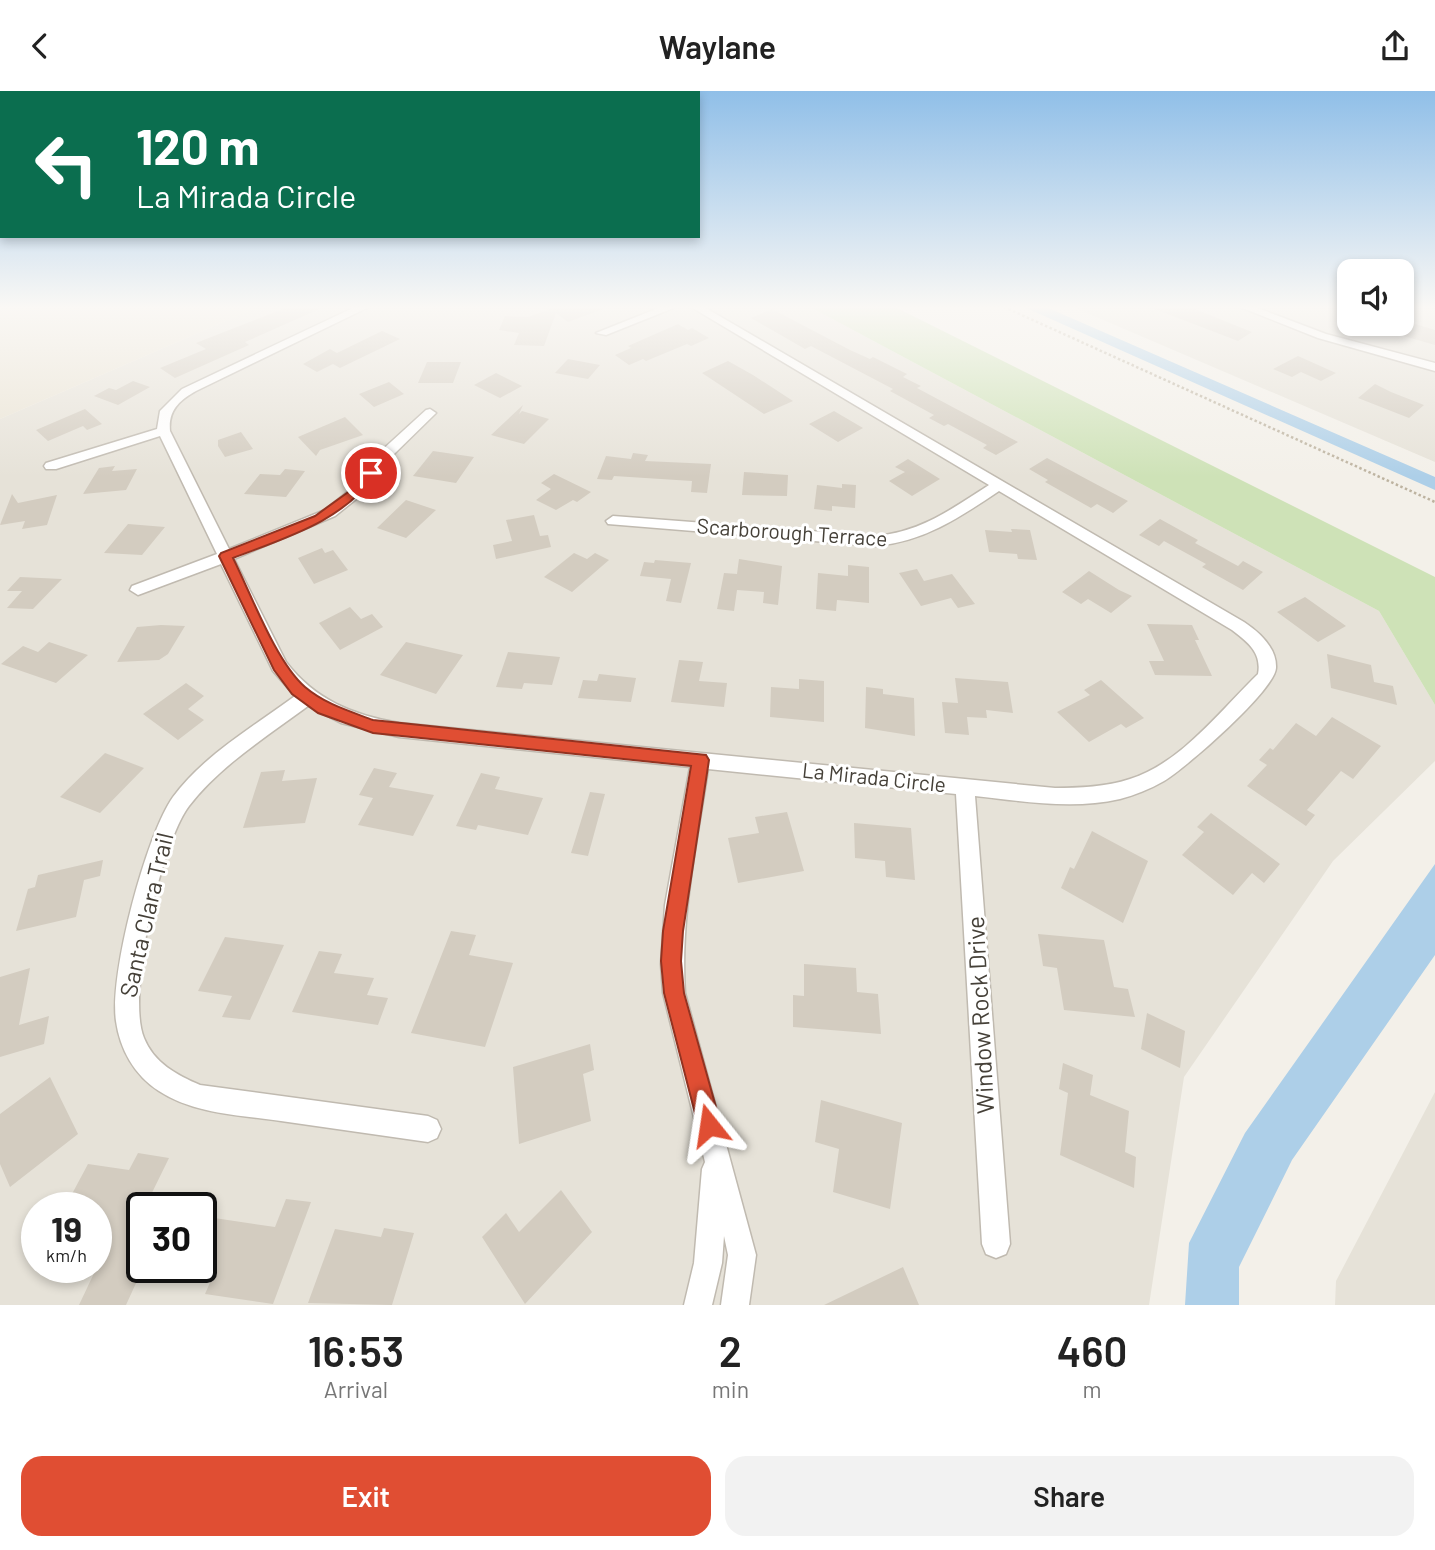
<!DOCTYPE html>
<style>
:root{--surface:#fff;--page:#f2f2f2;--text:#222;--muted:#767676;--accent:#e04e33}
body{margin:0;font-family:Barlow,sans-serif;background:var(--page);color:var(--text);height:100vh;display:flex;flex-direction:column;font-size:26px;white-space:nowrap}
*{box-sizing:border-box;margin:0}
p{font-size:23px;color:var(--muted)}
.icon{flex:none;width:38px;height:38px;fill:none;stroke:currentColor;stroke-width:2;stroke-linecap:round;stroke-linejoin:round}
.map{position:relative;height:1214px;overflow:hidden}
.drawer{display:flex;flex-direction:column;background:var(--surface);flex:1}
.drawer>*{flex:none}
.hud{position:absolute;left:0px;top:0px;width:700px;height:147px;box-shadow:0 4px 10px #0003;background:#0b6e4f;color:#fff;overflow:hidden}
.buttons{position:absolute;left:1337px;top:168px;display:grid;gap:14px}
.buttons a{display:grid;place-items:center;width:77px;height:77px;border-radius:14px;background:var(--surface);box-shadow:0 4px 10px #0003;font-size:35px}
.speed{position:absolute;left:21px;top:1101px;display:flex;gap:14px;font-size:35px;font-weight:700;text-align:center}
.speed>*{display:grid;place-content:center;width:91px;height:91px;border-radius:50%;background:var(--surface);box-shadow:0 4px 10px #0003;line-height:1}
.speed small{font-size:18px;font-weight:400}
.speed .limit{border:4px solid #111;border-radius:10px;background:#fff;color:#111}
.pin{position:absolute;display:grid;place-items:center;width:60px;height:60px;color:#fff;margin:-30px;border:4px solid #fff;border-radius:50%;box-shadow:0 2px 7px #0007}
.me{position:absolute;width:77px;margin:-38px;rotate:345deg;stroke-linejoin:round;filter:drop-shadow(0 0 5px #0008)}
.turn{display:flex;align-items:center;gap:24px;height:147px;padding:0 21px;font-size:32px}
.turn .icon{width:91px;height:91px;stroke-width:2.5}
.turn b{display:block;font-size:49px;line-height:60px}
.eta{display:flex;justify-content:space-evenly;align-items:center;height:119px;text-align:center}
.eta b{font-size:42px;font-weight:600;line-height:49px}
.primary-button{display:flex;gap:14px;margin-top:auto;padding:14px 21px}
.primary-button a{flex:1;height:80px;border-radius:21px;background:var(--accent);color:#fff;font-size:28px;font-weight:600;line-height:80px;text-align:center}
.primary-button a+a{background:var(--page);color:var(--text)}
header{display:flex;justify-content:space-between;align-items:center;height:91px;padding:0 21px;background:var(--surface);font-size:32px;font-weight:600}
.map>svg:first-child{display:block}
.residential{fill:#e6e2d8;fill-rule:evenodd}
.education{fill:#eae4d5}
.green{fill:#cee2b7}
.water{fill:#adcfe8}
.building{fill:#d3ccc0}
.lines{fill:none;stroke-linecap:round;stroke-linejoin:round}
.street-casing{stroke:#c0bab0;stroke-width:3}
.path{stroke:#bdb3a0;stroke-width:2.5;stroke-dasharray:2.5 2.5;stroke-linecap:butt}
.street{fill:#fff;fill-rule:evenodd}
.route{fill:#e04e33;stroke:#923321;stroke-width:2}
.labels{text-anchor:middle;stroke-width:6;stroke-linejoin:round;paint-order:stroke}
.street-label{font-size:21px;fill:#454038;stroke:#fff}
.near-street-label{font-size:24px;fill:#454038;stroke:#fff}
</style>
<header><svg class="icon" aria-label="back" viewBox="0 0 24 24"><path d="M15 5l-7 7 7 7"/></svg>Waylane<svg class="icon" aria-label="share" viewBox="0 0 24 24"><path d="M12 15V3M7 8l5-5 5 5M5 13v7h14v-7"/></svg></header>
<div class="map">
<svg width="1435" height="1214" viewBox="0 0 1435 1214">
<rect width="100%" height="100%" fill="#f3f0e9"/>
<!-- residential -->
<path class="residential" d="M258,216h552l569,304 56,94v56l-102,100 -149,216 -35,228h-1149v-886zM37,1116h59v60h-59zM142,1116h59v60h-59z
M1073,216h276v17h53v-17h33v155z
M1435,1001v213h-100l1,-24z"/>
<!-- education -->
<path class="education" d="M0,216h258l-258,112z"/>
<!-- green -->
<path class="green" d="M810,216h85l540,270v128l-56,-94z"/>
<!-- water -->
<path class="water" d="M1024,216h22l389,170v13z
M1435,773v91l-143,205 -53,107v38h-54l4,-62 56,-110z"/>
<!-- building -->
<path class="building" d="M288,216h36l-79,35 4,3 -74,33 -15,-10 46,-19 -10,-6z
M547,216h56v2l-35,13 -12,-9 -12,33 -30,-1 5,-12 -20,-3 6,-14 23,1 22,-8z
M1191,216l31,13 30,12 -14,9 -86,-33z
M772,218l78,41 20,9 3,-2 34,17 -4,3 18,9 -4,2 101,54 -22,13 -13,-7 4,-3 -39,-21 -4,2 -15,-8 5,-3 -44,-24 3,-2 -82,-43 -6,3 -54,-31z
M1402,229l33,10v15l-42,-12z
M678,233l10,6 4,-2 17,10 -18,8 -4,-2 -41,17 -3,-2 -14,6 -14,-10 16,-7 -3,-2z
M382,240l18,8 -60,29 -7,-4 -16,8 -14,-8 27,-15 7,4z
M1298,265l38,17 -15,8 -20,-9 -9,5 -19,-8z
M568,268l32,6 -12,14 -33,-6z
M728,270l25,14 40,26 -29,13 -62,-41z
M427,271h34l-8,21h-35z
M496,282l26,13 -22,12 -26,-13z
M133,290l17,6 -32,18 -24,-9 15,-8 7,2z
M389,291l15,12 -30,13 -15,-13z
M1375,293l16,8 33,13 -15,13 -51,-20z
M523,314l-4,9 3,-3 27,8 -25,25 -33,-9z
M85,318l17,15 -15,6 -4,-4 -35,15 -12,-11z
M834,320l29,17 -25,14 -29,-18z
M345,326l18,18 -43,15 -4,6 -18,-19z
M241,341l12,17 -28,8 -7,-11v-6z
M433,360l41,6 -18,26 -43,-7z
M633,362l15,2 -3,6 66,3 -4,29 -16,-1 1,-11 -78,-5 -2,4 -15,-1 9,-23 25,3z
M1047,367l45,24 36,19 -15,12 -16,-9 -6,4 -46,-26 3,-2 -19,-11z
M908,368l32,20 -28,17 -23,-15 16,-9 -10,-5z
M115,375l-3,5 25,-2 -11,21 -43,4 16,-26z
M285,378l20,2 -19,26 -42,-3 16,-20 20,1z
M744,381l44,3 -1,21 -45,-1z
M554,383l37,18 -14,10 -4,-2 -17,10 -20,-10 15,-11 -10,-6z
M842,393l14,1 -1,23 -23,-2v5l-18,-2 3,-24 25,3z
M12,403l6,9 39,-8 -10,30 -25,4 3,-8 -25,4z
M406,409l30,10 -30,28 -29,-10z
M534,424l6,21 8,-1 3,12 -55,12 -3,-14 19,-4 -6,-21z
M1160,428l38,21 -3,3 43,23 5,-5 20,11 -20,18 -41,-23 4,-3 -42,-23 -5,5 -20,-11z
M128,433l37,3 -23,28 -38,-2z
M1011,438l19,1 7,30 -19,-1 -1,-5 -28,-2 -4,-22 27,2z
M322,457l3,5 8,-3 15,20 -34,14 -16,-26z
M574,462l13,6 8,-6 14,7 -37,32 -28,-15z
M739,468l43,7 -4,39 -15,-2 1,-11 -27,-2 -3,21 -17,-2 7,-36 13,1z
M655,469l36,3 -10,40 -15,-2 5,-22 -31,-3 4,-14 10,1z
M848,474l21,2v36l-32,-3 -1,11 -20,-2 2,-36 30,3z
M917,478l7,12 28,-7 23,30 -17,4 -7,-10 -30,8 -22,-33z
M1089,480l30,19 13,6 -21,17 -23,-14 -7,5 -19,-12z
M20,486l42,2 -29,30 -26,-1 15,-17h-15z
M1305,506l41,29 -28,16 -41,-30z
M350,516l11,12 11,-5 11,13 -43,23 -21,-27z
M1147,533l45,1 7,15h-4l17,36 -57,-1 -6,-14h15z
M161,534l24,1 -17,28 -9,6 -42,2 20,-35z
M49,551l39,13 -32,28 -55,-19 22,-18 15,6z
M406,551l57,13 -27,39 -56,-19z
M508,561l52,5 -8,28 -28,-2 -2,6 -26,-2z
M1327,563l44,11 3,17 19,4 4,19 -66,-17z
M679,569l24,2 -4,19 28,2 -3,24 -53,-5z
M599,583l37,4 -5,24 -53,-4 5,-18 14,1z
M955,587l53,4 5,31 -27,-3 1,8 -20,-1 2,18 -24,-2 -3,-31 16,1z
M799,588l25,2v41l-54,-5 1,-30 28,2z
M1101,589l43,38 -18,10 -5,-4 -32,18 -32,-30 33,-17 -6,-5z
M186,592l18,13 -16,13 16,11 -26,20 -35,-26z
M866,596l17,2v5l31,4 1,38 -50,-8z
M1332,626l49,29 -28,33 -12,-8 -34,39 8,5 -9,11 -59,-40 20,-21 -8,-5 11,-12 3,2 23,-27 20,13z
M105,662l39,15 -44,45 -40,-16z
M374,677l23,5 -8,14 45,8 -21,41 -55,-11 15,-27 -14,-3z
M285,679l-3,11 35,-3 -12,45 -62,5 18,-56z
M481,682l19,4 -5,12 48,9 -15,37 -50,-10 -2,5 -20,-4z
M590,701l15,2 -17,62 -17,-3z
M787,721l17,59 -66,12 -10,-45 31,-5 -4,-16z
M1211,722l69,51 -16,19 -12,-10 -19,22 -51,-40 22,-23 -7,-5z
M854,732l57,5 4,52 -29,-3 -1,-16 -30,-3z
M1092,740l56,30 -25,62 -62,-35 9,-21 4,2z
M103,769l-3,16 -16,4 -8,37 -60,14 12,-42 7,-2 3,-12z
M451,840l25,4 -7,20 44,8 -28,84 -74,-14z
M1038,843l66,6 10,47 14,2 7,28 -71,-7 -7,-42 -14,-2z
M225,846l59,8 -34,75 -28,-3 10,-21 -34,-5z
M319,860l23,3 -8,19 40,5 -7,17 21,3 -10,27 -86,-13z
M804,873l52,4 1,24 21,2 3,40 -88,-7v-32l11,1z
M30,877l-11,57 30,-9 -5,28 -44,13v-80z
M1147,922l38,18 -5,37 -39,-19z
M590,953l4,26 -11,4 8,47 -72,23 -6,-77z
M1063,972l30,12 -3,20 39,16 -4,41 11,5 -2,31 -74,-33 8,-62 -9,-4z
M50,986l28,57 -68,53 -10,-23v-50z
M821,1009l81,23 -12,86 -57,-17 6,-43 -24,-7z
M138,1062l31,5 -24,49h-3v7l-13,26 13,2v28l-16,35h-47l17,-36v-62h-31l23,-43 41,6z
M561,1099l31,42 -67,72 -43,-67 24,-24 13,19z
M286,1108l25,3 -38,102 -68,-10 7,-16 -11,-1v-61l74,11z
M384,1137l30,5 -22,72 -84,-2 27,-74 46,8z
M903,1176l16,38h-95z"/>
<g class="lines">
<!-- street casing -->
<g class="street-casing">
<path id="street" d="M355,216h14l-173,84c-16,9 -28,19 -26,40l59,118 96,-39 25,-20 31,-39 45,-41 4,-1 6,4 -45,44 -31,39 -25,20 -101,43 52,103c29,38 67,53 113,61l656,65c25,0 51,-1 75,-9 51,-16 90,-68 128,-105 4,-21 -10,-32 -26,-44l-233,-139c-40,27 -76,51 -124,55l-267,-22 -2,-3 7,-5 262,20c44,-3 77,-27 114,-51l-298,-178h13l540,315c15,10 33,26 32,46 -1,22 -90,100 -112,113 -14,8 -29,14 -44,18 -48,11 -97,2 -145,-3l35,448 -4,10 -10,4 -10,-4 -4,-10 -26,-450 -248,-25c-11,75 -28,148 -23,224l71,262 -7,50h-28l7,-50 -4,-19 -2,27 -10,42h-28l10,-42 8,-94 3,-7 -42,-169 -2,-29 4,-59 25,-138 -291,-30 -58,-14 -33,-17c-42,31 -87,59 -119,100 -28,37 -63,189 -45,232 10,25 33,37 56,47l228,31 9,4 4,9 -4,9 -9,4c-49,-7 -98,-14 -147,-21 -41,-6 -87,-7 -122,-30 -25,-16 -39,-42 -43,-70 -7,-46 30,-186 57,-224 31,-42 80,-70 122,-101l-22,-25 -52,-107 -83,31 -8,-5 2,-4 85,-32 -57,-118 -104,33h-10l-2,-3 2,-3 111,-34 3,-18 22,-22z
M661,216h15l-70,28 -10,-2z
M1240,216h15l71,27 109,29v8l-117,-33z"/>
</g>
<!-- path -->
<path class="path" d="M1004,216l431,195"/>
<!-- street -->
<use href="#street" class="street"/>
</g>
<!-- sky -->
<linearGradient id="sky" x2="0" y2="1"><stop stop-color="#90bfe8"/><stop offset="0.56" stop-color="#faf8f5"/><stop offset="1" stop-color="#faf8f5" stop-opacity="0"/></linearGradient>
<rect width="1435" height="386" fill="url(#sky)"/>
<!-- route -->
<path class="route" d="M371,378l6,4c-35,49 -90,64 -144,85 18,36 43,104 72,129 20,17 44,24 68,33l333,35 3,5 -26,171 -2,30 3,32 37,132 -4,8 -8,3 -8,-3 -3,-8 -34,-132 -3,-32 2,-30 28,-165 -318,-33 -55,-20 -26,-19 -18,-24 -55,-114 2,-3 94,-37 36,-26 15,-19z"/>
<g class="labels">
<!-- street labels -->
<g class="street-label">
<text transform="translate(792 442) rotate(4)" y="7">Scarborough Terrace</text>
<text transform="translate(874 687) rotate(6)" y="7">La Mirada Circle</text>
</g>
<!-- near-street labels -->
<g class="near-street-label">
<text transform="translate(147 824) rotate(-77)" y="8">Santa Clara Trail</text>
<text transform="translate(981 924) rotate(-93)" y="8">Window Rock Drive</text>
</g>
</g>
</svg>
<div class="buttons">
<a><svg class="icon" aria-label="sound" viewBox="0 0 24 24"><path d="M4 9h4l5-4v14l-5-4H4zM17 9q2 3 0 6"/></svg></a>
</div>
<div class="speed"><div>19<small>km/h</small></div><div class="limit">30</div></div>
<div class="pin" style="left:371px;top:382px;background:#d93025"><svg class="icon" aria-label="arrive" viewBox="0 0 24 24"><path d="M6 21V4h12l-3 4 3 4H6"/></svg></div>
<svg class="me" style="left:709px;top:1034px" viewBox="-20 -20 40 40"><path d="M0-17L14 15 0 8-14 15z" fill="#e04e33" stroke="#fff" stroke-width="4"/></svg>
<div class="hud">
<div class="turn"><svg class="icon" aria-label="left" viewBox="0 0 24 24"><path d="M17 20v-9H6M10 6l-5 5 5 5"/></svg><div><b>120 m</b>La Mirada Circle</div></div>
</div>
</div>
<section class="drawer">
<div class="eta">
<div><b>16:53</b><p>Arrival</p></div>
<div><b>2</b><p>min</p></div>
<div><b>460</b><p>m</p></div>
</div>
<div class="primary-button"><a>Exit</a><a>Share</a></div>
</section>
